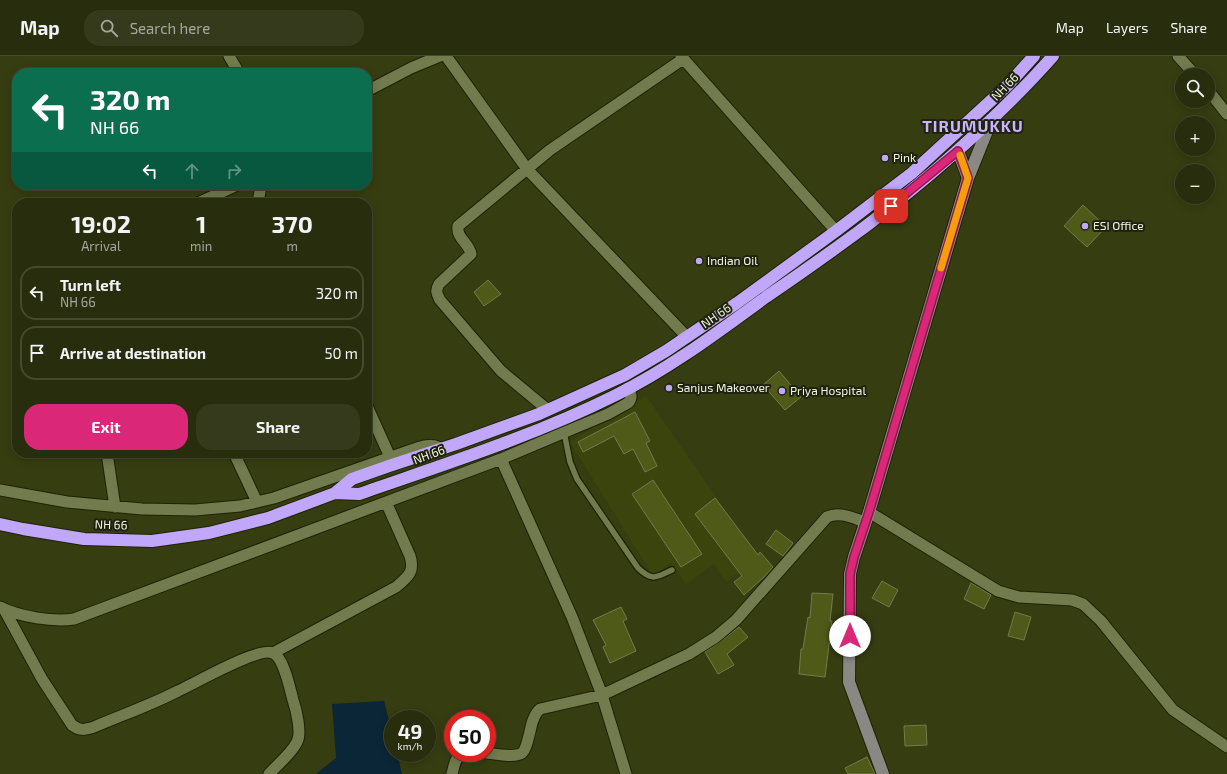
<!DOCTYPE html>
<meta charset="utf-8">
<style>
:root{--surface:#282e0d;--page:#343a1b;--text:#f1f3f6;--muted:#a5a89d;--line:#444a2e;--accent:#db2777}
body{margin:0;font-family:"Exo 2",sans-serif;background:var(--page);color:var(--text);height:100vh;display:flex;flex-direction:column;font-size:15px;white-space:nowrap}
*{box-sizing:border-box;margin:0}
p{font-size:13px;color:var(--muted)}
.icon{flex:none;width:22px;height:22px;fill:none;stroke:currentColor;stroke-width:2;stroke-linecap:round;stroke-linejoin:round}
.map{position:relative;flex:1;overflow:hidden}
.sheet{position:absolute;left:12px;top:142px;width:360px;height:260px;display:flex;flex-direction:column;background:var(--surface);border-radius:16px;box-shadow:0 2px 10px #0003,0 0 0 1px var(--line)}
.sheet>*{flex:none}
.guide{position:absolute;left:12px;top:12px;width:360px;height:122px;border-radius:16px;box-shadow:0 2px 10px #0003,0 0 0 1px var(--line);background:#0b6e4f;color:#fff;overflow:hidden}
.controls{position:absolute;left:1175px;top:12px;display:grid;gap:8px}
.controls a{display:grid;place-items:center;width:40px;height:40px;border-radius:50%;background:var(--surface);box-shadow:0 2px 10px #0003,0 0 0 1px var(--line);font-size:20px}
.speed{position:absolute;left:384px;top:654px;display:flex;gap:8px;font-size:20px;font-weight:700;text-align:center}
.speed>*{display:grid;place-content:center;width:52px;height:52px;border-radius:50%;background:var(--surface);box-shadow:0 2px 10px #0003,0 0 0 1px var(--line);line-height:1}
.speed small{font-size:10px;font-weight:400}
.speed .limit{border:6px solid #d22;background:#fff;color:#111}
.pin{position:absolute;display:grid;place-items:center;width:34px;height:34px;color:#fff;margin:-17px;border-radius:8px;box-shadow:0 2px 6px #0006}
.me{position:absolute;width:44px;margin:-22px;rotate:0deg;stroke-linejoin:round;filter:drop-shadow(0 0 3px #0008)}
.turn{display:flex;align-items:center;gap:14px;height:84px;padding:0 12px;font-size:18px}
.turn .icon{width:52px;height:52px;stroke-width:2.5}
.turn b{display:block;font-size:28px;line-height:34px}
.lanes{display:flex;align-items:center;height:38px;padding:0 12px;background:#0003;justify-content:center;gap:20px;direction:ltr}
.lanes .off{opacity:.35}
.eta{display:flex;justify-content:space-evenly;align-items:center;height:68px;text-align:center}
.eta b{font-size:24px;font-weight:700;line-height:28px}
.cta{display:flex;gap:8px;margin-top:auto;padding:8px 12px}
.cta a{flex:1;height:46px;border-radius:16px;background:var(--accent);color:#fff;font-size:16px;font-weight:700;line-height:46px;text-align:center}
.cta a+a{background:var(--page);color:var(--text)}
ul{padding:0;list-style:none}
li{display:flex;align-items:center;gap:12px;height:54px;margin:0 8px 6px;padding:0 4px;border:2px solid var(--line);border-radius:16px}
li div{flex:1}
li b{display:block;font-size:15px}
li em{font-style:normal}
header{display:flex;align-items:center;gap:24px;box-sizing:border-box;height:56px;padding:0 20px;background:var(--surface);border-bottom:1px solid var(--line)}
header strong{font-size:19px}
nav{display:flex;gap:22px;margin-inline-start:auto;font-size:14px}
.search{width:280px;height:36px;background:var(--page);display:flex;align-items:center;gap:10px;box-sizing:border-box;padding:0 14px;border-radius:16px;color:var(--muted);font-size:15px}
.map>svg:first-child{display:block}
.built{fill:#3c440e}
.water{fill:#0b2636}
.building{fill:#505a18;stroke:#727a4e}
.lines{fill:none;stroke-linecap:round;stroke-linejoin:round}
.lane-casing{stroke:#1e2303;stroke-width:8}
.street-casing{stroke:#1e2303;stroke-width:13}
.secondary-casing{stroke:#1e2303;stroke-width:14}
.highway-casing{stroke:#1e2303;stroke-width:14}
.lane{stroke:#727b4e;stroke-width:5.5}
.street{stroke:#727b4e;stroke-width:11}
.secondary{stroke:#898882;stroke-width:12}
.highway{stroke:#c0a7fa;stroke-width:12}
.route-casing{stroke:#8e194d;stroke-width:10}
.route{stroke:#db2777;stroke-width:7}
.slow{stroke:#f59e0b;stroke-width:7}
.poi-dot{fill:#bfa9f4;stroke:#1f2210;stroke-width:1.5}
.labels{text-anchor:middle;stroke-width:4;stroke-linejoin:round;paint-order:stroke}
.street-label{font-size:12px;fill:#f0f5dd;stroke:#1f2210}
.poi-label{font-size:12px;fill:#f0f5dd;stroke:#1f2210;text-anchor:start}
.district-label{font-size:16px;font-weight:bold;letter-spacing:1px;fill:#c8b4fa;stroke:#1f2210}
</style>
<header>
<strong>Map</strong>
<div class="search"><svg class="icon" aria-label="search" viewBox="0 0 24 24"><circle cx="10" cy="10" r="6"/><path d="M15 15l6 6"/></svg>Search here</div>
<nav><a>Map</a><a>Layers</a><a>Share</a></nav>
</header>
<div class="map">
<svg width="1227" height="718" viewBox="0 0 1227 718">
<rect width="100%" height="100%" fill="#363d11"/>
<!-- built -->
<path class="built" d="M646,340l113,163 -33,23 -12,-18 -28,20 -15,-21 -18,13 -83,-134z"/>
<!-- water -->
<path class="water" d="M384,645l9,35v17h4l5,21h-86l20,-16 -4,-54z"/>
<!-- building -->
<path class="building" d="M1083,149l23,22 -19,20 -23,-21z
M488,224l13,14 -17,12 -10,-14z
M779,315l22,26 -16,13 -22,-25z
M635,356l15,29 -4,2 11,23 -12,6 -12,-23 -9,5 -10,-18 -31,16 -5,-10z
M653,424l49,74 -21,13 -49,-73z
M715,442l43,57 2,-3 13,15 -9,10 -20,18 -10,-13 8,-6 -47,-62z
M776,474l17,13 -10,13 -17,-12z
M882,525l16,9 -9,17 -17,-9z
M971,527l20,12 -7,14 -20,-10z
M812,537l21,1 -3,27h2l-7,56 -26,-3 2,-25h2l5,-32 2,1z
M621,551l6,12 -4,2 13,30 -26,12 -7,-16 3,-2 -13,-25z
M1015,556l16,5 -7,23 -16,-4z
M739,571l9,10 -21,17 7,11 -16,9 -13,-22 15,-10z
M926,669l1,20 -22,1 -1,-20z
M867,701l8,17h-27l-3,-6z"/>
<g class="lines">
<!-- lane casing -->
<g class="lane-casing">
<path id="lane" d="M564,376l6,30 7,17 61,89c15,14 18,9 34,2"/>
</g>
<!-- street casing -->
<g class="street-casing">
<path id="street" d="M229,0l10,17
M446,0l81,113 160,168
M681,0l155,175
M1178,0l17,19
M1208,34l19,24
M367,35l44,-23 29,-12
M198,147l39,-18
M258,147l3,-18
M367,350l23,51
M548,354l-47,-39 -61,-71c-3,-6 -5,-9 -1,-16l32,-30c-2,-11 -15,-16 -13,-28l92,-76 133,-91
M107,397l8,54
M234,397l23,49
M501,403l71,158 30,78 24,79
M0,434l67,12 75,7 53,1 45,-4 34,-8 146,-51c9,-2 14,-3 22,2
M869,456l129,79 21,6 53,3 11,4 18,17 72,89 54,37
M0,551c20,10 53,15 74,12l427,-160 107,-45 20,-11c5,-5 3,-9 0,-15
M4,553l38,70 30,46c8,6 12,5 22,2 28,-12 57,-22 84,-36 16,-7 81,-45 95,-38 11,5 17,36 20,47 3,9 9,33 4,42 -6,12 -19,22 -28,32
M273,597l123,-66c12,-10 19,-15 14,-31l-24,-54
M487,697c8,1 28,5 35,0 5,-4 8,-23 10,-30 2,-5 3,-10 8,-14l62,-14 87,-41 27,-17 20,-17 91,-103c12,-6 26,1 38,5
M452,718c2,-8 3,-16 10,-21"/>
</g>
<!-- secondary casing -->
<g class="secondary-casing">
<path id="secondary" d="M958,95l10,27
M883,718l-34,-92 1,-108 4,-17 15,-45 99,-334 23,-57"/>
</g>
<!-- highway casing -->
<g class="highway-casing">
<path id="highway" d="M335,437l24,1c86,-30 175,-58 257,-99 53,-26 102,-63 150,-98 31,-21 62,-43 92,-65 26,-19 51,-40 75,-60 42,-36 83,-74 120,-116
M0,468l23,5 61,10 68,2 57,-8 59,-15 67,-25 17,-14 37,-13 67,-22 83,-30 86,-39 41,-24 71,-48 99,-72 76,-58 96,-88 26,-29"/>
</g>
<!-- lane -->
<use href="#lane" class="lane"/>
<!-- street -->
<use href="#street" class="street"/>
<!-- secondary -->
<use href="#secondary" class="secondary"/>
<!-- highway -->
<use href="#highway" class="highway"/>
</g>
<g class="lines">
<!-- route casing -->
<g class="route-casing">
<path id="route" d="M850,580v-62l4,-17 15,-45 99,-334 -10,-27 -67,55"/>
</g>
<!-- route -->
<use href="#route" class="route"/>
<!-- slow -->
<path class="slow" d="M941,212l27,-90 -8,-23"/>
</g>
<!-- markers -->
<g class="poi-dot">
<circle cx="885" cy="102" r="4"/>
<circle cx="1085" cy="170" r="4"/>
<circle cx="699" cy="205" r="4"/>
<circle cx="669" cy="332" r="4"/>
<circle cx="782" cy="335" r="4"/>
</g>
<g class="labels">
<!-- street labels -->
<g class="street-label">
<text transform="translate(1005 31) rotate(-46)" y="4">NH 66</text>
<text transform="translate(716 260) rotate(-35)" y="4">NH 66</text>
<text transform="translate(429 399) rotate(-20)" y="4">NH 66</text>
<text transform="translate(111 469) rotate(2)" y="4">NH 66</text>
</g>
<!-- poi labels -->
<g class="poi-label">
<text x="893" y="106">Pink</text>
<text x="1093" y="174">ESI Office</text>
<text x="707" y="209">Indian Oil</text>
<text x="677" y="336">Sanjus Makeover</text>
<text x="790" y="339">Priya Hospital</text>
</g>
<!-- district labels -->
<g class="district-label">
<text x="973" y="76">TIRUMUKKU</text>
</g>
</g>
</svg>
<div class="controls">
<a><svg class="icon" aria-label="search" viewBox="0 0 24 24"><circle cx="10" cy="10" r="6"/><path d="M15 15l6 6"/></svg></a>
<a>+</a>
<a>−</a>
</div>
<div class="speed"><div>49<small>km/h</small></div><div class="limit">50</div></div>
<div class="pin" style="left:891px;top:150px;background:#d93025"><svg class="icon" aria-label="arrive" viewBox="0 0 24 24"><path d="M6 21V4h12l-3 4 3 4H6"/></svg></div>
<svg class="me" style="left:850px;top:580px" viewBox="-20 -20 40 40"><circle r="19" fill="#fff"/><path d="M0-13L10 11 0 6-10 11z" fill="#db2777"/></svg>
<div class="guide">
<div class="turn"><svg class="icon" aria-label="left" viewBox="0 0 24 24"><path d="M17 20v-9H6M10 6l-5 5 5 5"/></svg><div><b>320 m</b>NH 66</div></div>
<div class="lanes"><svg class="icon" aria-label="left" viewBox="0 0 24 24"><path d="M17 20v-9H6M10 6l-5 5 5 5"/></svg><svg class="icon off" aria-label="ahead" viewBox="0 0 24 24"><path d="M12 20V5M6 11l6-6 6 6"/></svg><svg class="icon off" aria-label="right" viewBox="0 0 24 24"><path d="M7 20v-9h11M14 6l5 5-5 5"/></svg></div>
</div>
<section class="sheet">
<div class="eta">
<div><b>19:02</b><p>Arrival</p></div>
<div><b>1</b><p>min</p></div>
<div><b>370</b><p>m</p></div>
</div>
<ul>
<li><svg class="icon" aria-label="left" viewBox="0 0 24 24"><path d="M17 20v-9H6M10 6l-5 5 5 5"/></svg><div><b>Turn left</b><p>NH 66</p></div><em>320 m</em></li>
<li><svg class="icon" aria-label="arrive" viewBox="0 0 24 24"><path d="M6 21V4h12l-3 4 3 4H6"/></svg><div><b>Arrive at destination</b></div><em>50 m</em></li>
</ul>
<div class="cta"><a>Exit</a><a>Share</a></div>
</section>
</div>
